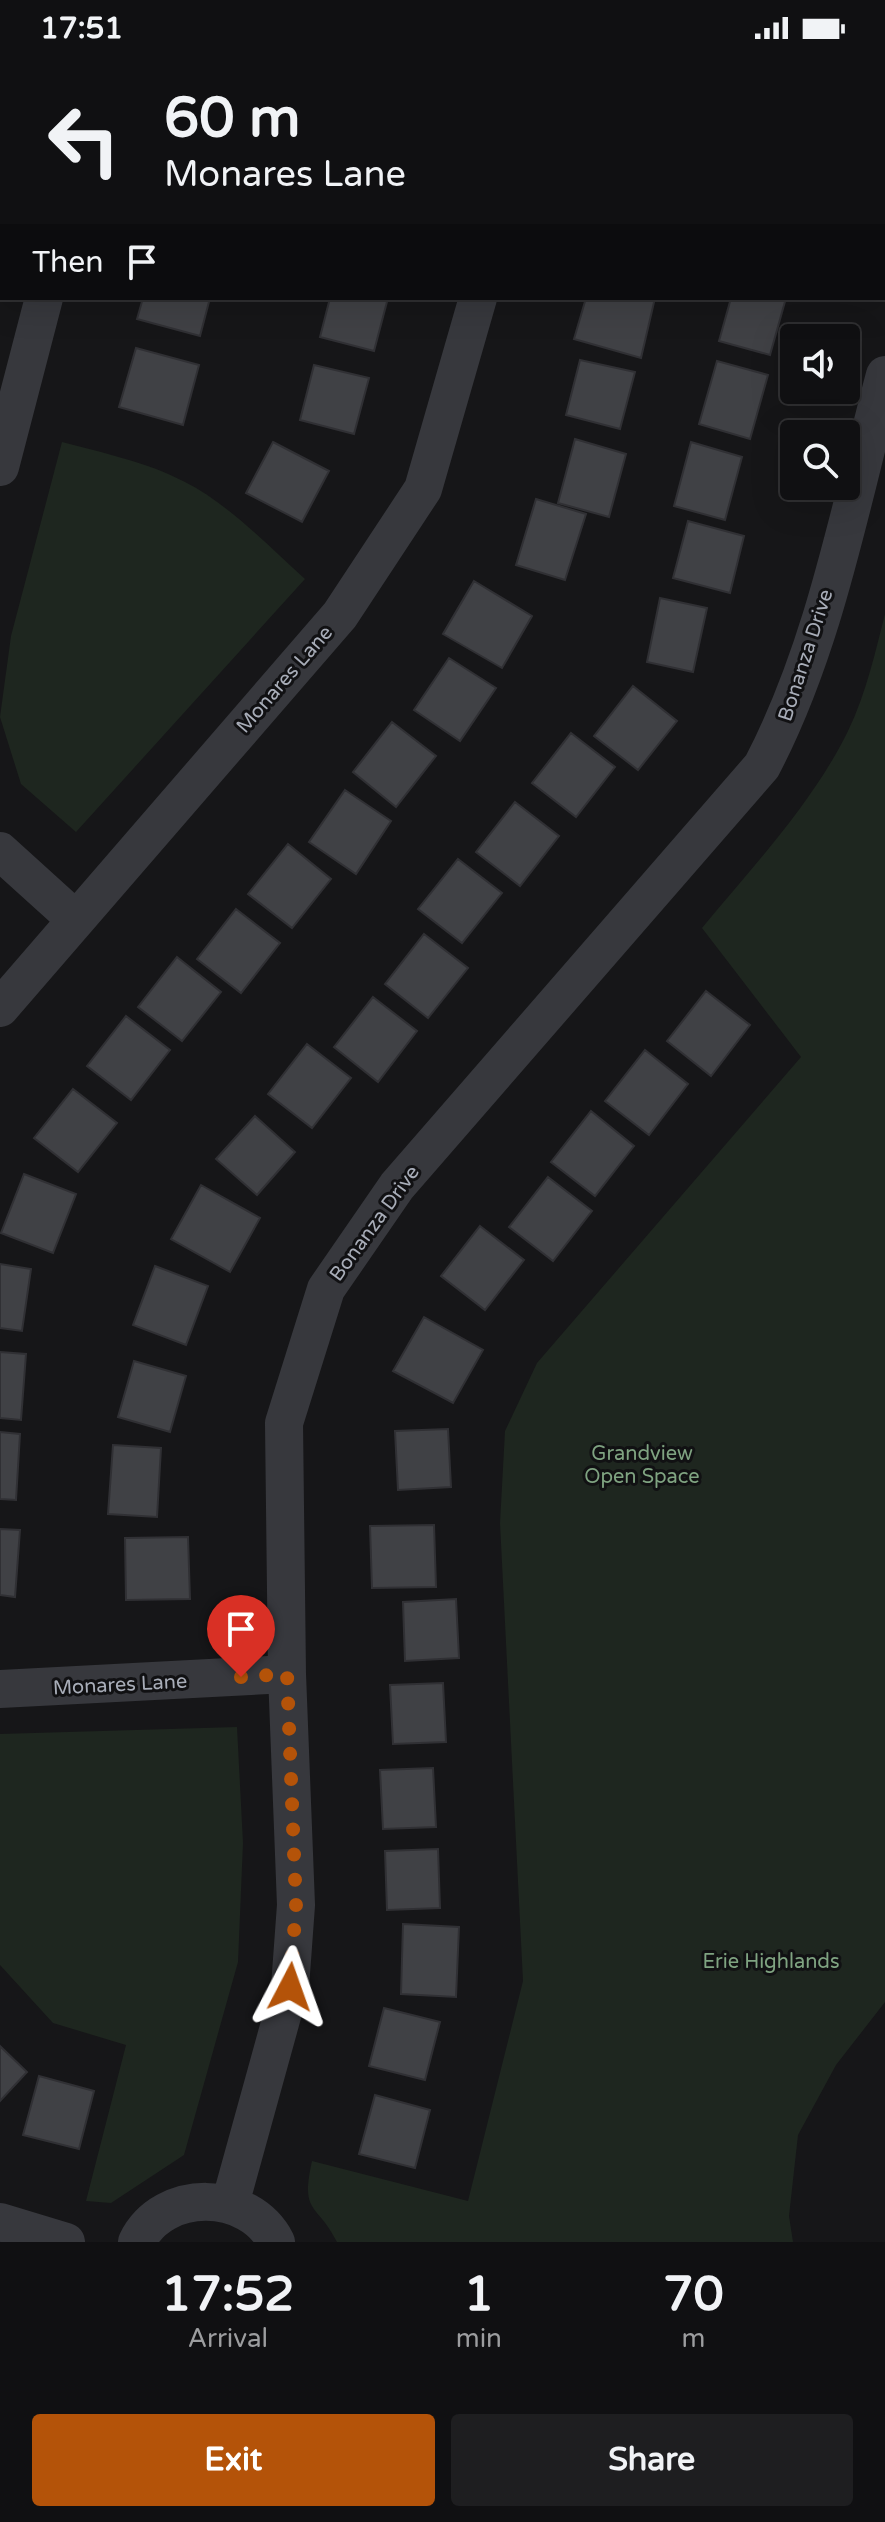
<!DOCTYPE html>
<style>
:root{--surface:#101012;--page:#1e1e20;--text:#f1f3f6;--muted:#9c9d9f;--line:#303032;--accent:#b45309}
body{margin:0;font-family:"Varela Round",sans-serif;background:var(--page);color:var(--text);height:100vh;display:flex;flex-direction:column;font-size:30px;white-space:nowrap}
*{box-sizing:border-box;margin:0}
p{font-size:26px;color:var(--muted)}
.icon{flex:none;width:44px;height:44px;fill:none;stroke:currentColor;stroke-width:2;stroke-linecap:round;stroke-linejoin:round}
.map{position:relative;height:2186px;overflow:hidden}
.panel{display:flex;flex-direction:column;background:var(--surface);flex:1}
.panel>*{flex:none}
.guide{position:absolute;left:0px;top:0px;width:886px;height:244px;box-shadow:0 8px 32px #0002,0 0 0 2px var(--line);background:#101012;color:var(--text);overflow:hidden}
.fabs{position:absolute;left:780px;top:268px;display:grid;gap:16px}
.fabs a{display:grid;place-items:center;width:80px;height:80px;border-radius:8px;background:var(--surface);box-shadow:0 8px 32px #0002,0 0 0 2px var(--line);font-size:40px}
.pin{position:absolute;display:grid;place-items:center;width:68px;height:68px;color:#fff;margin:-82px -34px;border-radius:50% 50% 50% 0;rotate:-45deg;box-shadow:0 0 8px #0007}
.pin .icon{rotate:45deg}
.me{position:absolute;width:88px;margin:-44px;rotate:4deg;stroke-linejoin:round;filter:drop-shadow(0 0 6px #0008)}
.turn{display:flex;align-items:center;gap:28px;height:168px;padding:0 32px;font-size:36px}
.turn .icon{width:104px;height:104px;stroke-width:2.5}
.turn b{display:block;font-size:56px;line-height:68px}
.then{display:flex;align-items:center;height:76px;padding:0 32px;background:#0003;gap:16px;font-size:30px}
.eta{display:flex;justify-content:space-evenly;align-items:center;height:136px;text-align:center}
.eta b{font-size:48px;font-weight:800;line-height:56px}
.primary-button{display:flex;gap:16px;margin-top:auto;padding:16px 32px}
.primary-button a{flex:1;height:92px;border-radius:8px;background:var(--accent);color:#fff;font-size:32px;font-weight:800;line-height:92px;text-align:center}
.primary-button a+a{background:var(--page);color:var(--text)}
.status{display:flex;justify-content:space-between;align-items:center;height:56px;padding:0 40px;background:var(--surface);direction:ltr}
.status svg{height:22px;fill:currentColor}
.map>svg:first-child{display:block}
.green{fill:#1e261f}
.building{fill:#404145;stroke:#303034;stroke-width:2}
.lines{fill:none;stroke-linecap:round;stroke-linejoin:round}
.street{stroke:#37383d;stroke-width:38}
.route{stroke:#b45309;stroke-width:14;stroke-dasharray:0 25.2}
.labels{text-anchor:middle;stroke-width:6;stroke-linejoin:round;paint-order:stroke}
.street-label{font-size:20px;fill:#a8adb8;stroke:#111113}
.park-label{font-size:20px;fill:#7fa381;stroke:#111113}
</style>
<div class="status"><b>17:51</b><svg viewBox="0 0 49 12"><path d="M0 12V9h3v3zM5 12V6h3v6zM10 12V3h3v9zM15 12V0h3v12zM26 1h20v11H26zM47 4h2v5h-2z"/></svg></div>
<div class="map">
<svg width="885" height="2186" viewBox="0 0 885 2186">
<rect width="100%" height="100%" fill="#161618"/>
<!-- green -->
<path class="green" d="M62,386c41,11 85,20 123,40 45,23 83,64 120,97l-229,253 -55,-48 -21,-67 11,-81z
M885,558v1388l-49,63 -38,70 -9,81 4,26h-456c-20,-40 -37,-27 -25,-81l156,40 55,-220 -23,-458 5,-92 32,-68 264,-306 -99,-129c52,-63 110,-124 146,-197 18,-37 27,-78 37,-117z
M237,1671l6,116 -5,119 -54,193 -73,48 -25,-2 40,-156 -73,-22 -53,-58v-231z"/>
<!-- building -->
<path class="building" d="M143,242h67l-10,38 -63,-17z
M330,242h58l-14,53 -54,-14z
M586,242h69l-14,60 -67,-19z
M731,242h55l-16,57 -51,-14z
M136,292l63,17 -16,60 -64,-18z
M580,304l55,12 -15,57 -54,-14z
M717,305l51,14 -18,64 -51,-15z
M314,309l55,13 -15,56 -54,-14z
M575,383l51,15 -17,63 -51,-14z
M273,386l56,29 -27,51 -56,-29z
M691,386l51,15 -17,63 -51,-14z
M536,443l50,15 -21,66 -49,-15z
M688,465l56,15 -14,57 -57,-15z
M474,525l58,35 -30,52 -59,-34z
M660,542l47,10 -14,64 -46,-10z
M449,602l47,30 -36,53 -46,-31z
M633,630l44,35 -39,49 -44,-34z
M392,666l44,34 -40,51 -43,-35z
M571,677l44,34 -39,50 -44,-34z
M345,734l46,31 -35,53 -47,-32z
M515,746l44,34 -39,50 -44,-34z
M288,788l43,35 -39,49 -44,-34z
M458,803l44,34 -40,50 -44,-34z
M236,853l44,34 -39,50 -44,-34z
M424,878l44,34 -40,50 -43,-34z
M177,901l44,35 -39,49 -44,-34z
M706,935l44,34 -39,51 -44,-35z
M373,941l44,34 -39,51 -44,-35z
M126,960l44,34 -39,50 -44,-34z
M307,988l44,34 -39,50 -44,-34z
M645,994l43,34 -39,51 -44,-34z
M73,1033l44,34 -39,49 -44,-34z
M591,1055l43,35 -39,50 -44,-34z
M255,1060l40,36 -38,43 -41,-36z
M24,1118l52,20 -23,59 -52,-20z
M548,1121l44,34 -39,50 -44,-34z
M201,1129l59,33 -30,54 -59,-33z
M480,1170l44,34 -39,50 -44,-34z
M0,1208l31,5 -9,62 -22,-3z
M155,1210l53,20 -22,59 -53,-20z
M424,1261l59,33 -30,53 -60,-32z
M0,1296l26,2 -5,66 -21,-2z
M134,1305l52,15 -16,56 -52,-15z
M448,1373l3,58 -53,3 -3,-59z
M0,1376l20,2 -4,66 -16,-1z
M113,1389l48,3 -4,69 -49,-3z
M434,1469l2,62 -64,1 -2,-62z
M0,1473l20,1 -5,67 -15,-2z
M188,1481l2,62 -64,1 -1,-62z
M456,1543l3,59 -54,3 -2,-59z
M443,1627l3,59 -53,2 -3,-59z
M433,1712l3,59 -53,2 -3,-59z
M438,1793l2,59 -53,2 -2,-59z
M403,1868l56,3 -3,70 -55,-3z
M384,1952l56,14 -15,58 -56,-14z
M0,1990l27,26 -27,29z
M39,2020l55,15 -15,58 -56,-14z
M375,2039l55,15 -15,58 -56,-14z"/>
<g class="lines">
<!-- street -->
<path class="street" d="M570,0l1,2
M96,2v-2
M884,193h1
M0,411l44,-169
M0,795l75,68
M0,952l340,-393 83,-126 55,-191
M0,1633l287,-15
M230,2148l60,-217 6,-82 -9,-231 -3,-251 42,-134 71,-103 365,-420c63,-121 88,-260 123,-391
M0,2166l66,20
M137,2186c26,-54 112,-53 139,0"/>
</g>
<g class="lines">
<!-- route -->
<path class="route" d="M241,1621l46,-3 9,231 -6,82"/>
</g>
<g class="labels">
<!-- street labels -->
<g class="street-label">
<text transform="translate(805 599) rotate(-72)" y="7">Bonanza Drive</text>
<text transform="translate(284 623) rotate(-49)" y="7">Monares Lane</text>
<text transform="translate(374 1167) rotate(-54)" y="7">Bonanza Drive</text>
<text transform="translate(120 1628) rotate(-3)" y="7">Monares Lane</text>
</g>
<!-- park labels -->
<g class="park-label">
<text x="642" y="1404">Grandview<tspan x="642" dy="23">Open Space</tspan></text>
<text x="771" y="1912">Erie Highlands</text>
</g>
</g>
</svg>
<div class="fabs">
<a><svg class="icon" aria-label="sound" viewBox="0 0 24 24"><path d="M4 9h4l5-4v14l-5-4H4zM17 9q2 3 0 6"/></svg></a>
<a><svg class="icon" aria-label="search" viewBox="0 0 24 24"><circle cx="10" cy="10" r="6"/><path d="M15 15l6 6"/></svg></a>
</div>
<div class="pin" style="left:241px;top:1621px;background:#d93025"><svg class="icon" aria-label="arrive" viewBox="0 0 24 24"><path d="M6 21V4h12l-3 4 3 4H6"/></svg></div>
<svg class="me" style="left:290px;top:1931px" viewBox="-20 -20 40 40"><path d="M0-17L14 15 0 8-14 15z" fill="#b45309" stroke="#fff" stroke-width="4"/></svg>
<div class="guide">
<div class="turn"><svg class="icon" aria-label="left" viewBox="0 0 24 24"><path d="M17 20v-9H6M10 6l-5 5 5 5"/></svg><div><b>60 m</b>Monares Lane</div></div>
<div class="then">Then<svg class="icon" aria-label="arrive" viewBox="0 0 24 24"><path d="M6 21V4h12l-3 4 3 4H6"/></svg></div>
</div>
</div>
<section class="panel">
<div class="eta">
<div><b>17:52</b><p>Arrival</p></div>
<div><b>1</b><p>min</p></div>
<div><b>70</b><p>m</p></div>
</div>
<div class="primary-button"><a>Exit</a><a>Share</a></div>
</section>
